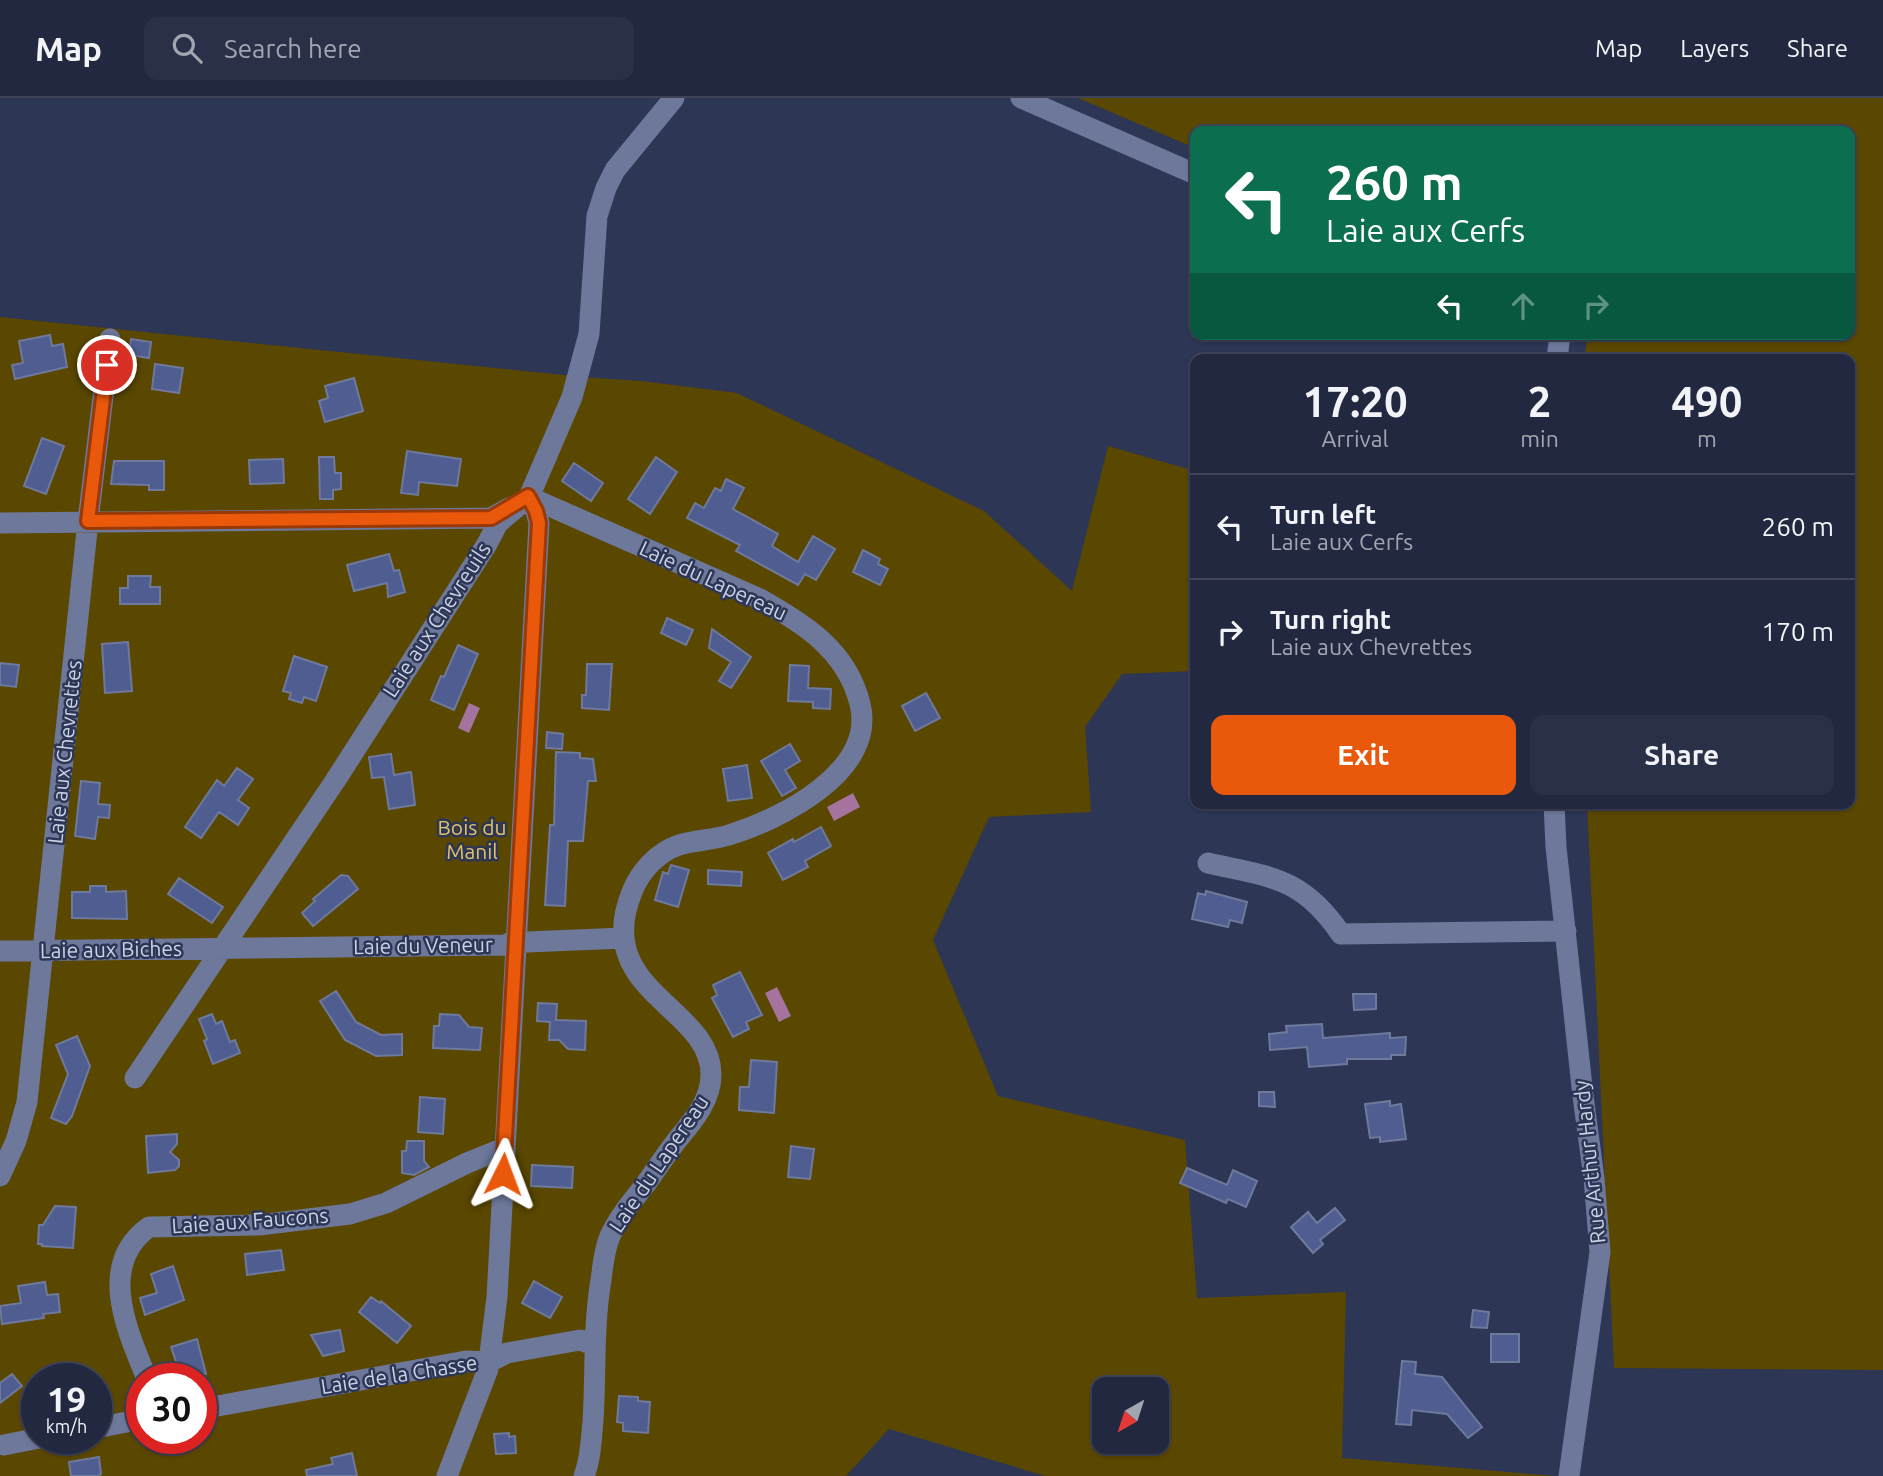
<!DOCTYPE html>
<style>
:root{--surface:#222840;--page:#2a3047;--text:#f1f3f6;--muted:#a2a6b1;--line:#3f4459;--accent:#ea580c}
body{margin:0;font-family:Ubuntu,sans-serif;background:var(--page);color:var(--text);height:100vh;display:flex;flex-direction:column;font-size:26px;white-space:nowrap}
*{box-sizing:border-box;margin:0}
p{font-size:23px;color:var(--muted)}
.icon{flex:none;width:38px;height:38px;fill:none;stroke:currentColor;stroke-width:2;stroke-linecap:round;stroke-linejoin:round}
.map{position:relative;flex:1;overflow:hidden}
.details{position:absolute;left:1190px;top:256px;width:665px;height:455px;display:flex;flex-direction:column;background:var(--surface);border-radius:14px;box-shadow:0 2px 5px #0004,0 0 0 2px var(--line)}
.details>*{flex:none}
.banner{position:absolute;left:1190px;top:28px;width:665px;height:214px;border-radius:14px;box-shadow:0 2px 5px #0004,0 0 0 2px var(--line);background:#0b6e4f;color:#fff;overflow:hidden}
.needle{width:46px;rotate:219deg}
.controls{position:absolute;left:1092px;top:1279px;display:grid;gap:14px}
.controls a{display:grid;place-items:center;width:77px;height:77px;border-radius:14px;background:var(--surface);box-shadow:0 2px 5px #0004,0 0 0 2px var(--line);font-size:35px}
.speed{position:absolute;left:21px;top:1265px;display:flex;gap:14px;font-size:35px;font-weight:700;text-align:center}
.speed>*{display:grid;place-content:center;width:91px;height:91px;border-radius:50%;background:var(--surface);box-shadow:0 2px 5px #0004,0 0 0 2px var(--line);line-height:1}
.speed small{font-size:18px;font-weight:400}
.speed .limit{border:10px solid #d22;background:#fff;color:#111}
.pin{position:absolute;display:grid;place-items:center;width:60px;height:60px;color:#fff;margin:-30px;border:4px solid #fff;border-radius:50%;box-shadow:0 2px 7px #0007}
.me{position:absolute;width:77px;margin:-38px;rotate:3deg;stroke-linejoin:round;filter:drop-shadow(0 0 5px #0008)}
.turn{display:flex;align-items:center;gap:24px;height:147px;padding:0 21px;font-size:32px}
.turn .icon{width:91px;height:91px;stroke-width:2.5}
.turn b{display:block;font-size:49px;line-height:60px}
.lanes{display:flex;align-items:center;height:66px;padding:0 21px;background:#0003;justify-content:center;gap:35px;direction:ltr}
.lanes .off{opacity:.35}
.eta{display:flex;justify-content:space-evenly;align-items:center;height:119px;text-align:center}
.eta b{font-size:42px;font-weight:600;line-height:49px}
.cta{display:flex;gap:14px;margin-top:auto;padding:14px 21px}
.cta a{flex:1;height:80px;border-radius:14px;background:var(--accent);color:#fff;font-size:28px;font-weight:600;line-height:80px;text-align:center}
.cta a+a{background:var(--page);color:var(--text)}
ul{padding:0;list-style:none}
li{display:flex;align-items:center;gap:21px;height:105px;padding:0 21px;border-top:2px solid var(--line)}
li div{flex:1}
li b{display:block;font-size:26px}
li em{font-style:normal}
header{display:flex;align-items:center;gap:42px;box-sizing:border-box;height:98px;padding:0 35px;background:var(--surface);border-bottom:2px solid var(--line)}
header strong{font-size:33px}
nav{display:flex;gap:38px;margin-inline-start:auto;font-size:24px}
.search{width:490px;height:63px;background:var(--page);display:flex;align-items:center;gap:18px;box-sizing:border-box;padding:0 24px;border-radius:14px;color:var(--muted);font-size:26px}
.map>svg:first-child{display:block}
.green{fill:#5a4700;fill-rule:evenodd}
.water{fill:#a4739e}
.building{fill:#4f5d91;stroke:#6e799c;stroke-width:2}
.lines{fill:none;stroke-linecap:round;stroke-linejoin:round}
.minor{stroke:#6d789b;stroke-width:21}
.route-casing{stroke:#983908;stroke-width:18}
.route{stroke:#ea580c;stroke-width:12}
.labels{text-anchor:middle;stroke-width:5;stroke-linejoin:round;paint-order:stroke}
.street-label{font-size:21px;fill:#cbd2e5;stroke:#2d3655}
.park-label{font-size:21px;fill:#e0c268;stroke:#2d3655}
</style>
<header>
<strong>Map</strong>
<div class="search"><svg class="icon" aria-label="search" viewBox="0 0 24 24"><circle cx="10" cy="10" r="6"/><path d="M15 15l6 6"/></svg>Search here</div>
<nav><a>Map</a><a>Layers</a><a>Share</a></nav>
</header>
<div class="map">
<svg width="1883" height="1378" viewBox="0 0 1883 1378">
<rect width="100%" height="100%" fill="#2d3655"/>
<!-- green -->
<path class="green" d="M1078,0h805v1272l-269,-2 -27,-565h263v-444h-266l4,-25h262v-203h-655v17z
M0,219l582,60 59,4 96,12 247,118 88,80 36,-145 87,25v200l-73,3 -37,53 6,85 -102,5 -56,123 65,156 187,44 12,158 149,-6 -4,166 212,18h-509l-156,-47 -43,47h-846zM37,1281h59v59h-59zM142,1281h59v59h-59zM1104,1292h53v52h-53z"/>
<!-- water -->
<path class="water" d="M469,605l11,5 -11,25 -11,-5z
M853,695l7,14 -26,14 -7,-14z
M777,889l14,29 -12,6 -14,-29z"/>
<!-- building -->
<path class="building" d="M50,237l2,11 11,-2 4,23 -52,12 -3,-14 11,-2 -4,-22z
M131,241l20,3 -2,16 -20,-3z
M155,266l28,4 -4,25 -27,-4z
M354,280l9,33 -38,11 -6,-21 9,-3 -3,-12z
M42,340l22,8 -18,48 -22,-8z
M407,353l54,8 -4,27 -38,-4 -1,13 -17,-2z
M319,359h15l1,16h6v16l-8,1v9h-13z
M656,359l21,15 -27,42 -22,-15z
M283,361l1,24 -34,1 -1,-24z
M114,363h50v29h-15v-5l-38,-1z
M574,365l29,20 -12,18 -29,-20z
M726,381l18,9 -11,21 45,25 -6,12 26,16 15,-26 22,13 -19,31 -11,-6 -7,11 -62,-34 4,-6 -53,-27 8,-15 9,5 11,-20 6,3z
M863,452l17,9 -2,5 10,5 -8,16 -27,-13z
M389,456l5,17 5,-1 6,22 -17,5 -1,-14 -33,8 -7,-26z
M128,478h23l-1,11h10v17h-40v-16h8z
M667,520l26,12 -7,15 -25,-12z
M712,531l39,28 -20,31 -12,-7 12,-19 -22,-14z
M128,544l4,49 -27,2 -3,-49z
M458,547l20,9 -24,56 -23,-10 10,-24 3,1z
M294,558l33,11 -11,34 -12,-4 -2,6 -13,-4 2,-6 -8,-2z
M0,565l19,2 -3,22 -16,-2z
M587,566h25l-3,46 -27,-2v-13h4z
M790,567l19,1 -1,22 23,1 -1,20 -17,-1v-6l-25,-1z
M926,595l14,25 -25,13 -13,-25z
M547,634l16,2 -1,15 -16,-1z
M790,646l10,17 -15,9 11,18 -14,8 -21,-35z
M556,654l24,1v5l13,1 3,22h-8l-5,60h-15l-3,65 -20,-1 5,-80h4z
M391,656l3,21 17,-3 4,33 -26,4 -5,-32 -12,1 -3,-21z
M747,667l5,33 -24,3 -5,-32z
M237,670l16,11 -15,21 11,8 -11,17 -19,-13 -18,26 -16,-11 32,-47 7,6z
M81,683l19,2 -2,21 12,1 -1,13 -11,-1 -3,22 -20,-3z
M821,729l10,19 -26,15 3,6 -25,13 -15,-27 25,-14 1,3z
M671,767l18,5 -11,37 -23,-7 8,-28 5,2z
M708,772l34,2 -1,14 -33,-2z
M341,777l7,1 10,13 -45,37 -11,-13 13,-12 -2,-2z
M179,780l44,29 -11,16 -44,-29z
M90,788h16v6l20,-1 1,28 -55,-1v-26h18z
M1206,793l41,11 -5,21 -12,-3 -2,7 -36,-8 6,-26 7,2z
M740,874l22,43 -16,7 3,7 -16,8 -21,-39 5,-3 -4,-10z
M336,893l20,31 25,13 21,-1v21l-26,1 -31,-16 -25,-39z
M1353,896h23v15l-22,1z
M538,905l19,1 -1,16 30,1 -1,29 -17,-1 -9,-9h-10l1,-18 -13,-1z
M212,916l4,10 6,-3 8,21 5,-2 5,13 -27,11 -9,-23 3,-2 -8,-20z
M440,916l19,1 10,12 13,1 -2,22 -47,-2 1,-22h5z
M1322,926l1,14 67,-5v5l16,-1 -1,18h-14v4h-44v5l-38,3 -2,-20 -37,3 -1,-16 18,-2 -1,-6z
M77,938l13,30 -18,50 -6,8 -15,-6 17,-44 -12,-29z
M751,962l26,2 -3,51 -35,-3 1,-23h9z
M1259,994h15l1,15 -16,-1z
M420,999l25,2 -2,35 -25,-2z
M1390,1003v5l11,-2 5,35 -26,3v-5l-10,1 -5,-34z
M177,1036v10l-7,8 9,8v6l-4,4 -27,3 -2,-37z
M407,1043h17v20l5,6 -15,8 -12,-2v-22h4z
M791,1048l23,3 -4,30 -22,-2z
M532,1067l41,2 -1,21 -41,-2z
M1187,1070l40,17 6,-15 24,11 -11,26 -18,-8 -2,4 -46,-20z
M55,1108l21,1 -3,41 -31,-2v-2h-4l1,-19h4z
M1335,1110l10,12 -25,20 3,4 -10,9 -22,-26 17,-15 9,11z
M281,1152l3,20 -37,5 -2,-21z
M173,1168l11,34 -39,15 -5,-17 17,-5 -6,-19z
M534,1183l28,16 -12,21 -28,-15z
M45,1184l2,13 11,-1 2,18 -17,2 1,4 -42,6 -2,-18 21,-3 -3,-17z
M371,1199l9,6 1,-2 30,25 -14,17 -38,-31z
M1473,1212l16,2 -2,16 -16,-1z
M340,1232l4,21 -21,5 -12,-21z
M1491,1236h28v28h-28z
M197,1241l9,35 -24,5 -11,-32z
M1402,1263l14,1 -1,12 27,3 40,50 -14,11 -21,-24 -35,-4 -1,15 -15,-1z
M12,1276l10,12 -22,17v-20z
M619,1298l19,1v4l12,1 -2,31 -25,-2v-8l-6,-1z
M509,1335v4l6,-1 1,17 -20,1 -2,-20z
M352,1355l5,23h-50l-1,-6 27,-6 -2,-6z
M99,1359l2,17 -3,2h-27l-2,-14z"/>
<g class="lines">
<!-- minor -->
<path class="minor" d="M1021,0l174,76
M1557,261l3,-25
M529,399l229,101c45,25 89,52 102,106 17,67 -79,115 -131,131 -16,5 -34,5 -50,10 -21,7 -39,26 -47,47 -41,100 80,115 79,183 0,25 -18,46 -33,64 -12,15 -22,31 -33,46 -13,16 -26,32 -35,51 -6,14 -7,29 -9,44 -8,47 -5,94 -8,141 -2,19 -2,37 -9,55
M0,425l491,-5 18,-10
M1554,705l2,44 27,249 11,82 6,74 -31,224
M1208,765c63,14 94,14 133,71l225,-3
M0,853l505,-6 11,-5 11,2 97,-4
M135,980l200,-297 152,-237 11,-21 31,-26 43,-100 17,-63 8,-118 9,-28 9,-18 59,-72
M0,1078l16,-35 11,-39 61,-581 22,-182
M147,1281c-19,-47 -51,-114 2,-152l110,-2 91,-11 36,-11 81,-40 37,-15
M201,1311l265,-48 23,1 18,-9 73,-13 14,5
M96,1330l46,-9
M4,1347l35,-7
M447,1378l41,-107 9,-72 42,-774 -3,-12 -7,-14"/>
</g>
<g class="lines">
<!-- route casing -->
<g class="route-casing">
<path id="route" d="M107,267l-19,156 403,-3 37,-22 8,15 3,12 -36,651"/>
</g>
<!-- route -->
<use href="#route" class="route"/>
</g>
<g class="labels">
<!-- street labels -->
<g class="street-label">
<text transform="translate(713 483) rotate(25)" y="7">Laie du Lapereau</text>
<text transform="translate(437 522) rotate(-57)" y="7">Laie aux Chevreuils</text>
<text transform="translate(65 654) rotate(-84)" y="7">Laie aux Chevrettes</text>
<text transform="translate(423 848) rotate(-1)" y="7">Laie du Veneur</text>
<text transform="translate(111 852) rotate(-1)" y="7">Laie aux Biches</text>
<text transform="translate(1590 1064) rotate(-96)" y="7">Rue Arthur Hardy</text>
<text transform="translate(659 1066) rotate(-56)" y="7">Laie du Lapereau</text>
<text transform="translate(250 1123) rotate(-4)" y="7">Laie aux Faucons</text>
<text transform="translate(399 1277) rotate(-9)" y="7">Laie de la Chasse</text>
</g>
<!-- park labels -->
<g class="park-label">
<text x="472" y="737">Bois du<tspan x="472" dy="24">Manil</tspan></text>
</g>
</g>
</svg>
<div class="controls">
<a><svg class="needle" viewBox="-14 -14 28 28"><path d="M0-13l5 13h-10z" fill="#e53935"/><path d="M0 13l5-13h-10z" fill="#a2a6b1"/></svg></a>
</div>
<div class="speed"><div>19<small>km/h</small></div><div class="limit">30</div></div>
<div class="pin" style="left:107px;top:267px;background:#d93025"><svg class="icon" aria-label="arrive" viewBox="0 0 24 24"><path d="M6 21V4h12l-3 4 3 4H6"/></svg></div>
<svg class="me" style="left:503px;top:1076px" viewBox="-20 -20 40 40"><path d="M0-17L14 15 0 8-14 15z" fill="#ea580c" stroke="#fff" stroke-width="4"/></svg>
<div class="banner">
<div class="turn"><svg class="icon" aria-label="left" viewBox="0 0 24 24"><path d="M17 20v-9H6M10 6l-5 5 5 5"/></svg><div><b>260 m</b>Laie aux Cerfs</div></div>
<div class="lanes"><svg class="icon" aria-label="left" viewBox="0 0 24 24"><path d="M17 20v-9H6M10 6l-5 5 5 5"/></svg><svg class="icon off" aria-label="ahead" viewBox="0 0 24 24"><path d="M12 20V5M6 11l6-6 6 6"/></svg><svg class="icon off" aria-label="right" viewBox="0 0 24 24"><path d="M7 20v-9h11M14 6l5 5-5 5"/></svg></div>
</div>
<section class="details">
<div class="eta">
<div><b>17:20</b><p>Arrival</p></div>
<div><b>2</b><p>min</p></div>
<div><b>490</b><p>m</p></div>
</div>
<ul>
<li><svg class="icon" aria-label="left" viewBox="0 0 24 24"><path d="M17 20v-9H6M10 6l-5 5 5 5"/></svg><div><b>Turn left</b><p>Laie aux Cerfs</p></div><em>260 m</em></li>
<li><svg class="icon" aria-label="right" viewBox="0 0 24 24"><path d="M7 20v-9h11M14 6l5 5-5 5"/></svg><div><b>Turn right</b><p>Laie aux Chevrettes</p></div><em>170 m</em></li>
</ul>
<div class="cta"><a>Exit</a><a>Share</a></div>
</section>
</div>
